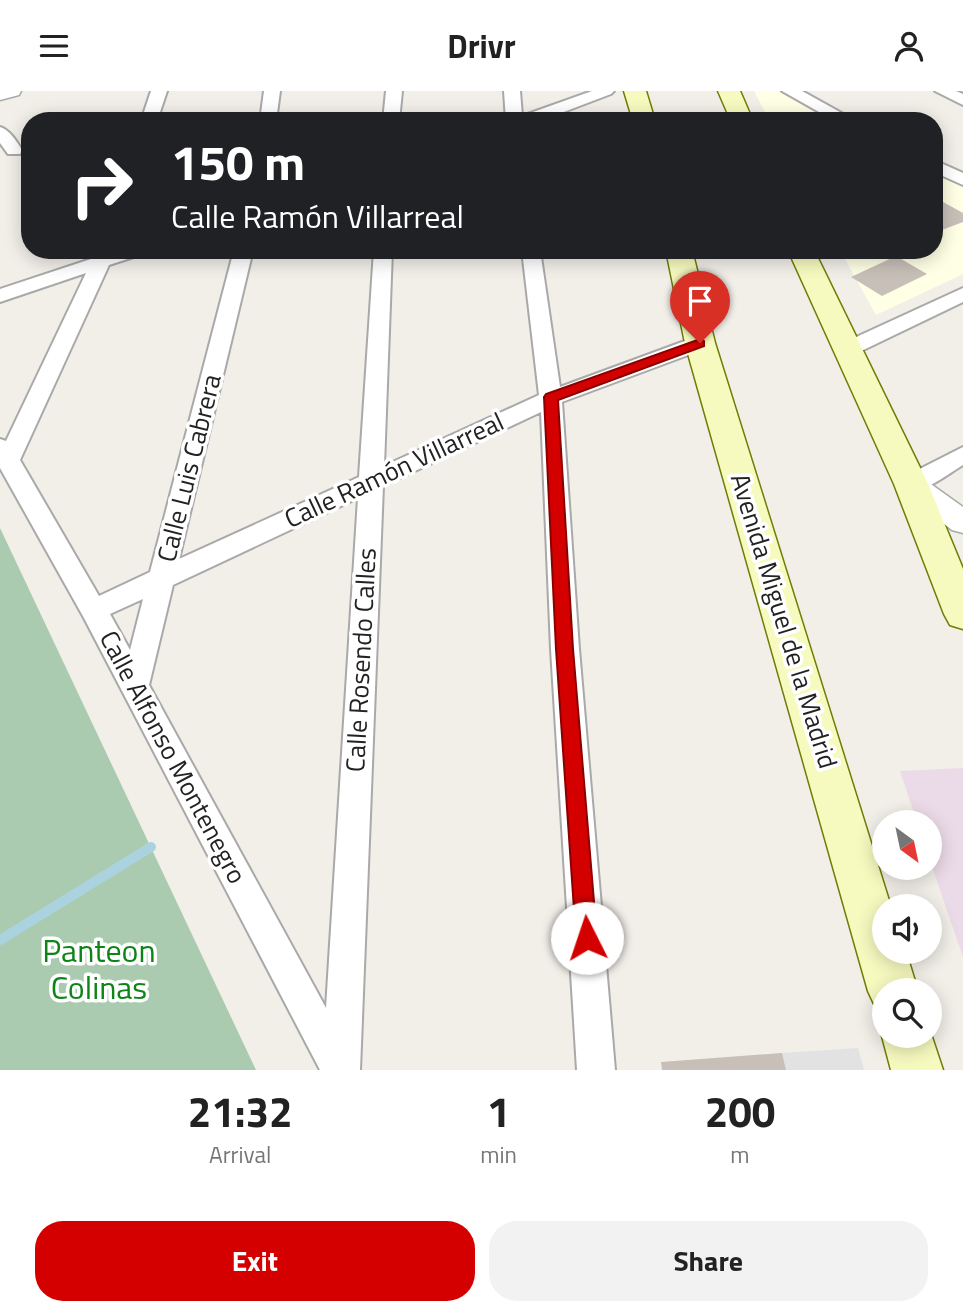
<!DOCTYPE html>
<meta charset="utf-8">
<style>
:root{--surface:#fff;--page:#f2f2f2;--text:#222;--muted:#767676;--accent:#d40000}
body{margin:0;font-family:"Titillium Web",sans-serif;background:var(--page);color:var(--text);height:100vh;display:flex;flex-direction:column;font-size:26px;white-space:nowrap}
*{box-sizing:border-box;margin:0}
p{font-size:23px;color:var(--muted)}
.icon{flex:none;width:38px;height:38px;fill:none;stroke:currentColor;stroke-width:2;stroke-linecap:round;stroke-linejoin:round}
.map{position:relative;height:979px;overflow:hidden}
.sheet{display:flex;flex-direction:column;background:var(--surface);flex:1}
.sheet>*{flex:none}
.banner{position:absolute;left:21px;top:21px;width:922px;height:147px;border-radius:28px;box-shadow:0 4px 18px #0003;background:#202124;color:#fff;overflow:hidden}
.needle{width:46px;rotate:147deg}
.fabs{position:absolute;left:872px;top:719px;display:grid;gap:14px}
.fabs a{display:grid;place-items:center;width:70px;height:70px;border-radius:50%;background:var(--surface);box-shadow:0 4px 18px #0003;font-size:35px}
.pin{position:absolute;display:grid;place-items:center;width:60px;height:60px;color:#fff;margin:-72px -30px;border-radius:50% 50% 50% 0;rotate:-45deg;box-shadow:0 0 7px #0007}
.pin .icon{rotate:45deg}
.me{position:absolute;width:77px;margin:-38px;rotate:356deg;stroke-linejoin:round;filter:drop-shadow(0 0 5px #0008)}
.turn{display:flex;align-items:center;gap:24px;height:147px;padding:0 35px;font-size:32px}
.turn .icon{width:91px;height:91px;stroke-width:2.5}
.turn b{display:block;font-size:49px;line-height:60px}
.eta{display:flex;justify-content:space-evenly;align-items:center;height:119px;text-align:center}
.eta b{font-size:42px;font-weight:700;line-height:49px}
.button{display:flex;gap:14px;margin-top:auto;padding:14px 35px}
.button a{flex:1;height:80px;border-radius:28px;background:var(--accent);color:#fff;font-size:28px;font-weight:700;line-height:80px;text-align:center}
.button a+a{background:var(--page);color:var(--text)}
header{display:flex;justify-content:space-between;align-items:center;height:91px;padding:0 35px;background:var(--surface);font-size:32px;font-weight:700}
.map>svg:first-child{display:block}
.industrial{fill:#ebdbe8}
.education{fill:#ffffe5}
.cemetery{fill:#aacbaf}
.parking{fill:#e2e2e2}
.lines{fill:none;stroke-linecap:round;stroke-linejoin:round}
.stream{stroke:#aad3df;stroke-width:10}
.building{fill:#c7bfb8}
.minor-casing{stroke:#a9a9a9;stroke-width:4}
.tertiary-casing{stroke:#a9a9a9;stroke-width:3}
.secondary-casing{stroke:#707d05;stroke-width:3}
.minor{fill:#fff;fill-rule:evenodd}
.tertiary{fill:#fff;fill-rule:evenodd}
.secondary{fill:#f7fabf;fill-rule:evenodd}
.route{fill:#d40000;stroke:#8a0000;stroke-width:2}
.labels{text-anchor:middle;stroke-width:7;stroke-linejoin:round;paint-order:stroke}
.street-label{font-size:26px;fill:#222;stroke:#fff}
.near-park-label{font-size:32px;fill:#0c8416;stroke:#fff}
</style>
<header><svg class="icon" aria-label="menu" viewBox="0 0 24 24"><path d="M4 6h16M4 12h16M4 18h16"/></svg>Drivr<svg class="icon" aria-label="person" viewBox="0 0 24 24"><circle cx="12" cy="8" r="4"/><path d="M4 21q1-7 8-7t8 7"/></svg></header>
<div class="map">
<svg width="963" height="979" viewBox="0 0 963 979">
<rect width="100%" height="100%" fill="#f2efe9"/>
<!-- industrial -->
<path class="industrial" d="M963,677v189l-34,-99v-35l-12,-1 -17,-51z"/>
<!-- education -->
<path class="education" d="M754,0h24l59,30h-67z
M935,79l28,15v89l-87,41 -36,-65h94z"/>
<!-- cemetery -->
<path class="cemetery" d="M0,437l256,542h-256z"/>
<!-- parking -->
<path class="parking" d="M858,957l6,22h-78l-4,-17z"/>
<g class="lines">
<!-- stream -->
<path class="stream" d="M0,849l151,-93"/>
</g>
<!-- building -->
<path class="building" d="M934,106l29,16v9l-29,11z
M896,165l31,18 -45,22 -31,-19z
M782,962l4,17h-124l-1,-8z"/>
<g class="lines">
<!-- minor casing -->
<g class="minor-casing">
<path id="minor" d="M151,0h16l-10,30h-16z
M264,0h16l-4,30h-16z
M386,0h16l-3,30h-16z
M504,0h16l2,25 70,-25h22l-3,3 -71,27h-34z
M782,0h20l54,30h-21z
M935,0h21l7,3v11z
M0,36c10,3 17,15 22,23l-2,4h-12l-8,-11z
M934,69l29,13v12l-29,-13z
M97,159h48l-2,4 -34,11 -89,195 79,136 51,-24 84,-322h19l-74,309 180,-82 15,-227h18l-8,216 155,-71 -17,-145h18l20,137 133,-49h14l3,5 -3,5 -145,54 17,247 36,421h-38l-26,-421 -10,-237 -158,74 -23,584h-40l-236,-452 -84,-150v-29l6,2 80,-168 -86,29v-13l94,-31zM358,407l-32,510 -177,-323 24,-100zM143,508l-13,51 -20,-36z
M963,197v14l-108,52h-14l-4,-5 4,-5z
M963,356v18c-17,10 -41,31 -61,25l-3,-6 3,-6z"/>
</g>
<!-- tertiary casing -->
<g class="tertiary-casing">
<path id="tertiary" d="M0,0h21l-2,4 -19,5z
M911,383l10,3 42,30v26l-11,-3 -51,-39 -4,-7 4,-7z"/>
</g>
<!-- secondary casing -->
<g class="secondary-casing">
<path id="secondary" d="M624,0h22l9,30h-22z
M718,0h22l13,30h-22z
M666,159h26l23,93 176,564h-7v45h22l12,39h-34v21l-8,-4 -8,-17 -183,-648z
M788,159h26l114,234 35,85v60l-13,-4 -6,-11 -50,-130z
M929,937l14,42h-52l-9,-34 2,-5v5h45z"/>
</g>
<!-- minor -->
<use href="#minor" class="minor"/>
<!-- tertiary -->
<use href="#tertiary" class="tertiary"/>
<!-- secondary -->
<use href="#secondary" class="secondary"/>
</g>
<!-- route -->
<path class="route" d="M700,248l4,2v5l-146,54 15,249 24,289 -3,8 -7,3 -8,-3 -3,-8 -20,-289 -12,-252 2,-3z"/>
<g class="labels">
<!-- street labels -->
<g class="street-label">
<text transform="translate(189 377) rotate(-76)" y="9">Calle Luis Cabrera</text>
<text transform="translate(394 379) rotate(-25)" y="9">Calle Ramón Villarreal</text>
<text transform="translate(784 530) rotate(73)" y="9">Avenida Miguel de la Madrid</text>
<text transform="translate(361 569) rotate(-87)" y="9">Calle Rosendo Calles</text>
<text transform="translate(173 666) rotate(62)" y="9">Calle Alfonso Montenegro</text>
</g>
<!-- near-park labels -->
<g class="near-park-label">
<text x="99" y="871">Panteon<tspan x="99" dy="37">Colinas</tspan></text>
</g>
</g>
</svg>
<div class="fabs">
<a><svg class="needle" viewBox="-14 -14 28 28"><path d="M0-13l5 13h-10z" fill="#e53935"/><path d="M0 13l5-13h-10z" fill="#767676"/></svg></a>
<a><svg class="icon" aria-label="sound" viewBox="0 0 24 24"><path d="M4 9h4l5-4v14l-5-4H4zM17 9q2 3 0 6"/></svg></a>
<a><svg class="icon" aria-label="search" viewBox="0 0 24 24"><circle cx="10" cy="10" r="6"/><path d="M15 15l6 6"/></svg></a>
</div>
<div class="pin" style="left:700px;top:252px;background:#d93025"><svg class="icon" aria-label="arrive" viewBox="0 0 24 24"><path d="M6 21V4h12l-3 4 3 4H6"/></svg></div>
<svg class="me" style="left:587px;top:847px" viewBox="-20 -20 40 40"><circle r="19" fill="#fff"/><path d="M0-13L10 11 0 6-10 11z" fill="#d40000"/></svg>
<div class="banner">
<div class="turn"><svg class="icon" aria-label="right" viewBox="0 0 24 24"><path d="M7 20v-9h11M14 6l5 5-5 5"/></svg><div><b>150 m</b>Calle Ramón Villarreal</div></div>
</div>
</div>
<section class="sheet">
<div class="eta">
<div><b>21:32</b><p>Arrival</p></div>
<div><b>1</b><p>min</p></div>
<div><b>200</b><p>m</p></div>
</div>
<div class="button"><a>Exit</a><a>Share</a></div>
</section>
